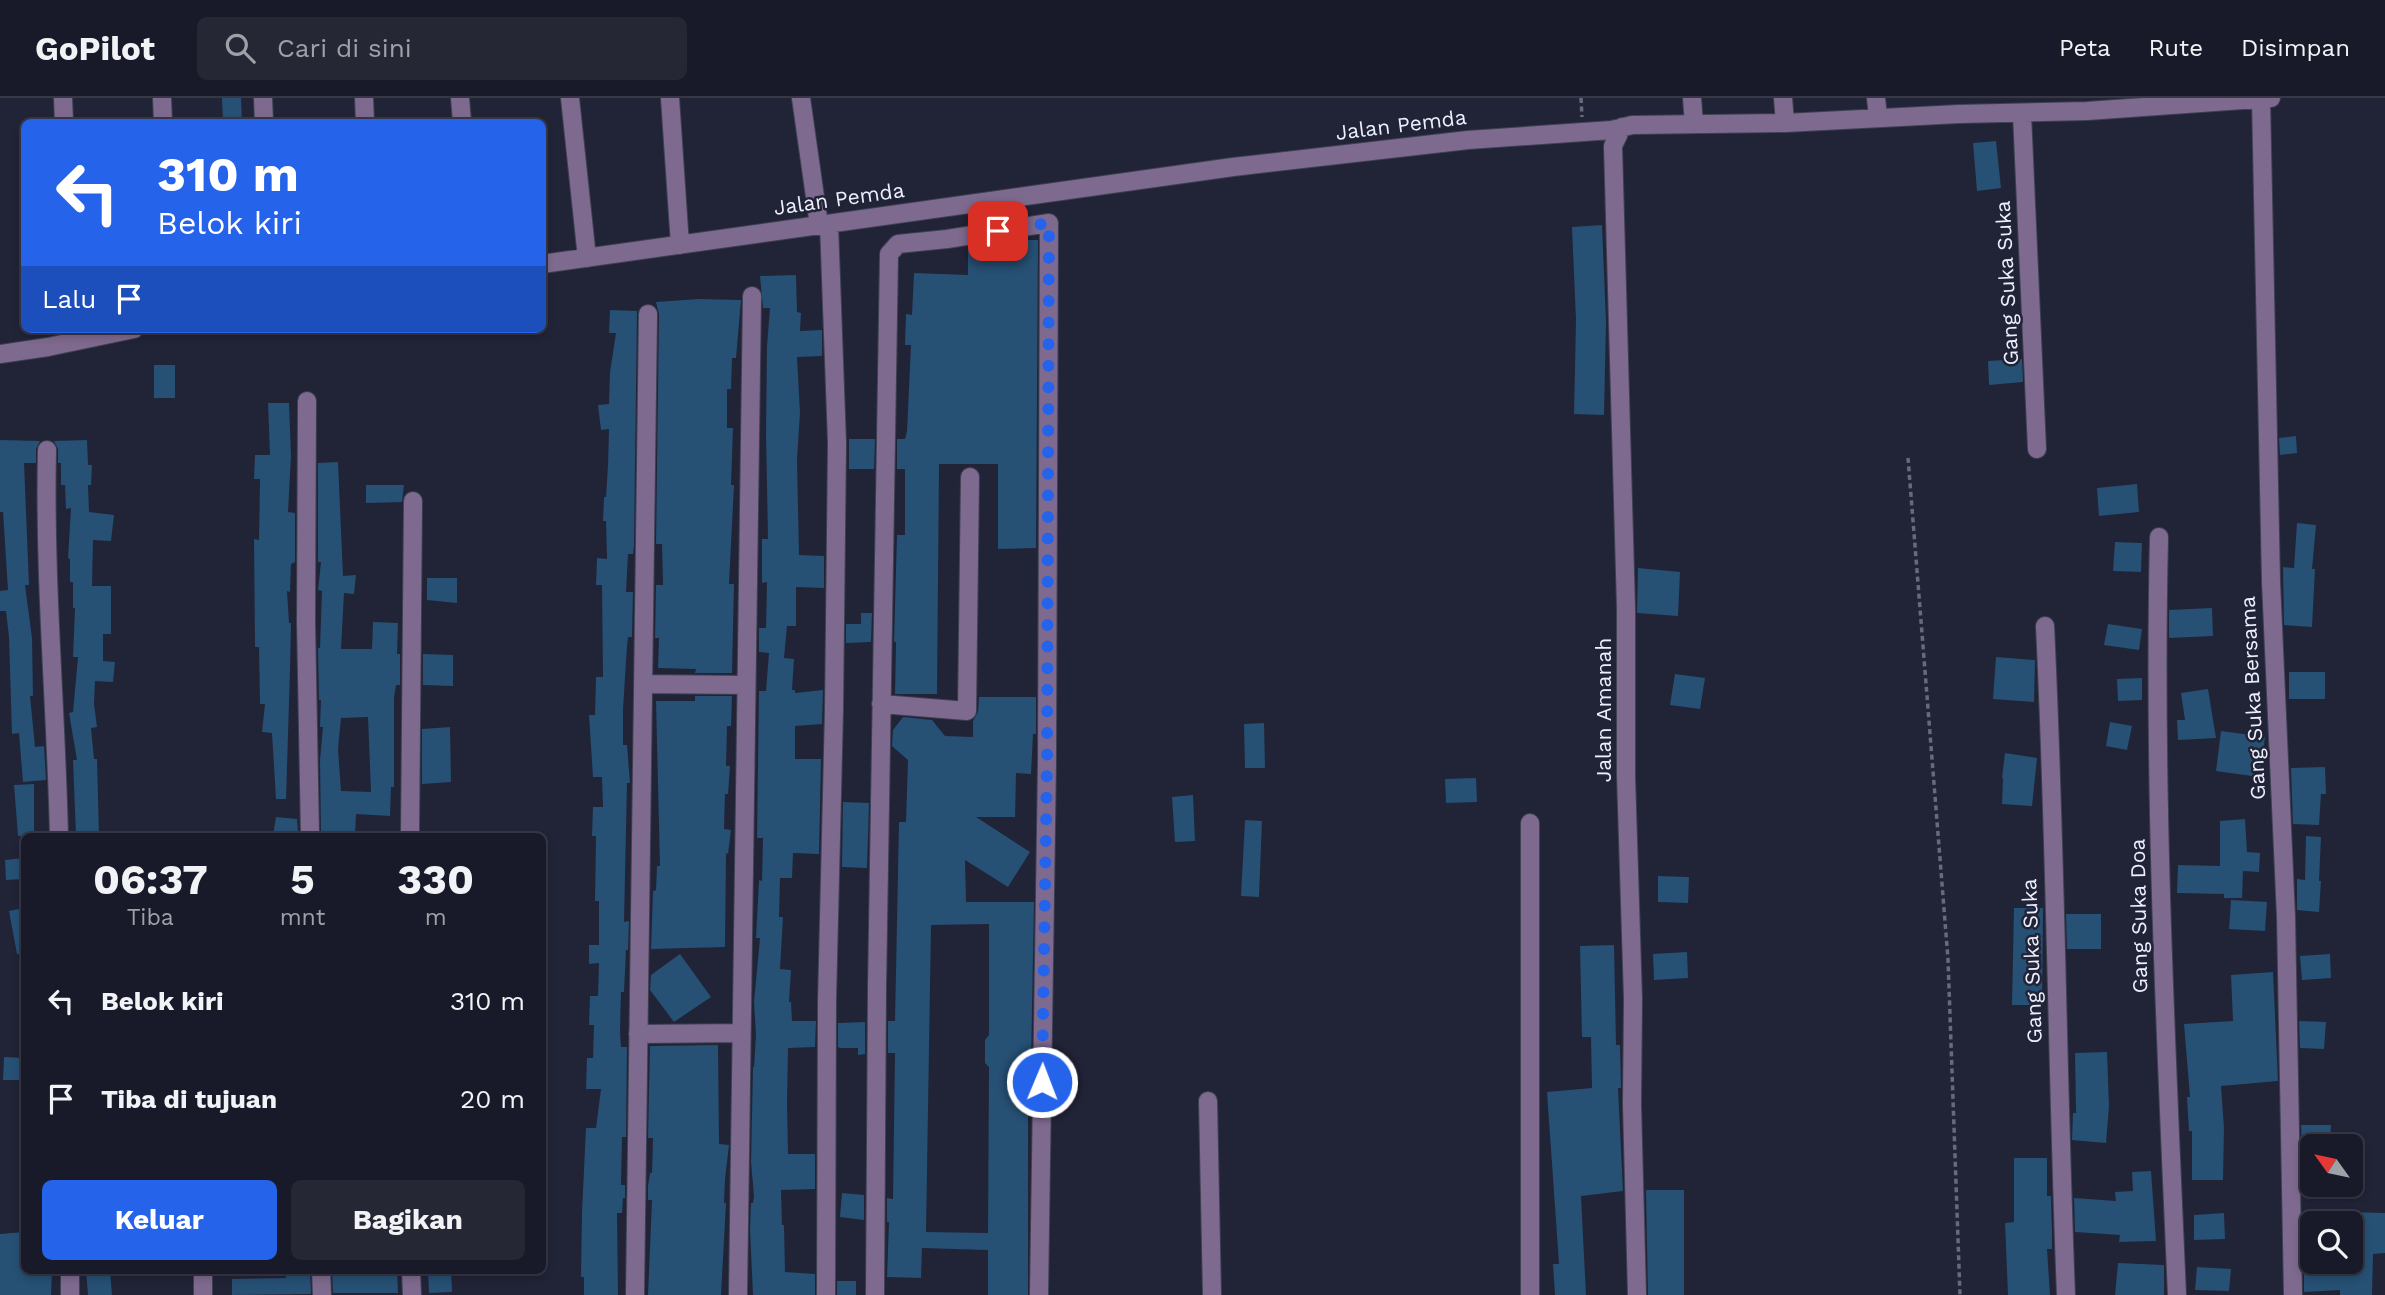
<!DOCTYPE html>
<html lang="id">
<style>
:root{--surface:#191a29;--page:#262735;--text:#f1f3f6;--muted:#9fa1a8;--line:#373846;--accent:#2563eb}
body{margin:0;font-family:"Work Sans",sans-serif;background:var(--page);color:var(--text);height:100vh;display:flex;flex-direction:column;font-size:26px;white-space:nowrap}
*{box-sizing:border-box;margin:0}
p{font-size:23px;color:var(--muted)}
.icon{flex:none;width:38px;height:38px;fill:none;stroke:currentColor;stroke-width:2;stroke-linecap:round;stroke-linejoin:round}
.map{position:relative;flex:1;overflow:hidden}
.drawer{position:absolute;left:21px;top:735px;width:525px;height:441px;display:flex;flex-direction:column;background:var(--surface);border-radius:10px;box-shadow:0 4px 10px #0003,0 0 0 2px var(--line)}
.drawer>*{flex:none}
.hud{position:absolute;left:21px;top:21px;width:525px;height:214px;border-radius:10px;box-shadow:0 4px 10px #0003,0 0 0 2px var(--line);background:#2563eb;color:#fff;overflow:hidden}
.needle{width:46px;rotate:303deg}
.controls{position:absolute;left:2300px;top:1036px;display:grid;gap:14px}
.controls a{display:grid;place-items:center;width:63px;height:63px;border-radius:10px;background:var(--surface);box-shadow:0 4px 10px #0003,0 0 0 2px var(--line);font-size:35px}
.pin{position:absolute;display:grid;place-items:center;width:60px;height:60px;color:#fff;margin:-30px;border-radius:14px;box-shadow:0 4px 10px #0006}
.me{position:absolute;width:77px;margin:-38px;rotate:1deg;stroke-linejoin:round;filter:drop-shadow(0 0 5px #0008)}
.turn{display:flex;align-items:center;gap:24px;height:147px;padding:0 21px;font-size:32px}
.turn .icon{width:91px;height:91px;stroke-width:2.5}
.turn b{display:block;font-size:49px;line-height:60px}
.then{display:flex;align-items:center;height:66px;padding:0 21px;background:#0003;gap:14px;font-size:26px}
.eta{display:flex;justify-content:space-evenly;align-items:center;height:119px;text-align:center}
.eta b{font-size:42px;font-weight:700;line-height:49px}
.button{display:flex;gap:14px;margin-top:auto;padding:14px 21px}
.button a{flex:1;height:80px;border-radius:10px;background:var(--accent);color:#fff;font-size:28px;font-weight:700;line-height:80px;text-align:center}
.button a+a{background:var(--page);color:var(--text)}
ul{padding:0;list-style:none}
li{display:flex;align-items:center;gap:21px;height:98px;padding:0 21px}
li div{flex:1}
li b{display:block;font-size:26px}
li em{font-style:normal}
header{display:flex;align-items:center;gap:42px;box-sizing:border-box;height:98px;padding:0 35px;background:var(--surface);border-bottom:2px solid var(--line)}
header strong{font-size:33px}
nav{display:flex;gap:38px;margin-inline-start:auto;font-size:24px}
.search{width:490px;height:63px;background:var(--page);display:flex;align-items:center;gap:18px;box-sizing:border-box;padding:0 24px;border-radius:10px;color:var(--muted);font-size:26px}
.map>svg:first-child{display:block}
.building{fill:#265074;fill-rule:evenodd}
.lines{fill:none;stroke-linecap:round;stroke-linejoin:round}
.minor-casing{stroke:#3e4053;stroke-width:20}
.path{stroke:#686a7c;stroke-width:3.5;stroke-dasharray:5 3.5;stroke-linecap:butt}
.minor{stroke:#7f6a8f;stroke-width:18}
.route{stroke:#2563eb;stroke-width:12;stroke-dasharray:0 21.6}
.labels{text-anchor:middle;stroke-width:5;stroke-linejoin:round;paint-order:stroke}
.street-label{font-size:21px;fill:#edeffd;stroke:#212337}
</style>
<header>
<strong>GoPilot</strong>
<div class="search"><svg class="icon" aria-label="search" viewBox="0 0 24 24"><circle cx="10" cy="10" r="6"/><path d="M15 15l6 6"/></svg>Cari di sini</div>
<nav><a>Peta</a><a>Rute</a><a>Disimpan</a></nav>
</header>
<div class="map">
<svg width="2385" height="1197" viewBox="0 0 2385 1197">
<rect width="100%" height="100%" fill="#212337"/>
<!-- building -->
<path class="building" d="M222,0h19l1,24h-19z
M1996,43l5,47 -24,3 -4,-48z
M1602,127l4,96 -2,94 -30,-1 2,-94 -4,-93z
M1015,142h23l-2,308 -38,1v-85h-59l-2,230h-42l1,-52h-2l3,-107h8v-66h-8v-30h8l2,-8 4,-86h-6l1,-31 6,1 2,-42 54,2v-28z
M796,177l1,37 4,1 -1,18 22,-1v26l-25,1 3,56 -3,46 2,96 25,1v32l-28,-1v39h-9l-3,32 10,1 -2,31h3v3l28,-3 -1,34 -27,2v33h26l-2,95 -26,-1 -1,25h-12l-1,39h4l-3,52 11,1 -2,32h2l1,19h24l-1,26 -27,1 -1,55 1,51h27v35l-34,1 1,35h2l1,47 30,2v21h-62l-3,-66 1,-26h2l1,-7 -3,-34 2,-95h1l2,-32 -2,-33 6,-64h-4l3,-58 3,1 1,-43h-6l2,-147h7l3,-38 -10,-1v-24h7l1,-46 -5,1v-44h6l-2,-106 1,-87 3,-38h-7l-3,-32z
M699,201l42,1 -5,58h-4l-1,31h-4v39h6l-2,57h3l-5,99h5l-2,89h-37l1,-4 -38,-1 1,-30h-4l1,-53h7l-1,-41h-6l3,-230 -3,-12z
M610,212l27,1 -3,235 -1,8h-5l-2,38h7l-1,45h-4l-1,9 -4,63v36h4l3,38h-3l-3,139 5,-1 -1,29h-2l-2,42h-3l-1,40 1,15h6l-1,90h-4l-1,48h4v13h-2l-1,15h-5l1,82h-34v-18h-3l1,-65 4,-84h10l5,-39h-15l1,-31h6l1,-33h-5l1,-29h8l1,-33 -10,1v-19h10v-44h-4l1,-65h-4l1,-29h10l-1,-30h-9l-4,-62h6l1,-38h7l-1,-92h-6l1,-27 10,1 -1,-38h-3l1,-24h2l2,-32 1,-36 -8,1 -3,-25 11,-1 1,-32 6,-39h-7z
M2022,261l1,23 -34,3 -1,-24z
M154,267h21v33h-21z
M268,305h21l2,53 -3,56 7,1v49l-4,2 -1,28 -3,-1 2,32h2l-1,48 -4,128h-10l-4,-66 -10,-1 3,-28h-5l-1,-57h-4l-1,-108 5,1 1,-61h-6l1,-24h15z
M2296,338l1,17 -17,2 -1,-17z
M849,341h26l-1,30h-25z
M0,342l40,1 -4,8v14h-12l5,122h-4l7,53 1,58h-3l5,51 9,-1 2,34 -23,2 -4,-49 -7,1 -3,-97 -3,-26h-6v-20l8,-1 -5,-78h-3z
M87,342l1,25h4l-1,20h-3l1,27 25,3 -3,26 -18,-1 -1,46h19v48h-8v27l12,1 -2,20 -18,-1 -1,23 3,23 -6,1 3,31h3l2,77h-23l-3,-76h4l-8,-47 4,-1 5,-55h-5l2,-49h-2v-26h-3v-23l-2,-1 3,-50 -5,1 -1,-24h-4v-22h-3v-14l-4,-8z
M338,364l5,114 13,-1 -2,19 -10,-1 -3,56h31l1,-27 25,1 -1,31h3v31h-4l-2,13v89h-3l-1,29 -34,-2 -1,21 -34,-1 -1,-74 3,-33h-3l1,-27h-2l-1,-52h2l2,-57 -4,-1 3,-28h-3v-99zM368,619l3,75 -30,-1 -3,-42 3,-31z
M2137,386l2,28 -40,4 -2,-28z
M366,387h38l-2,17 -36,1z
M2297,425l19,2 -4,44h3l-3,58 -28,-2 -1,-58 11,1z
M2115,444l27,1 -1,29 -28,-1z
M1638,470l42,4 -2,44 -41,-3z
M427,480h30v25l-30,-3z
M2212,510l1,28 -44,2v-28z
M861,515h11l-1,29 -25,1v-19h15z
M2108,526l34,5 -3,21 -35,-5z
M423,556l30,1v31l-30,-1z
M1996,559l39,3 -1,42 -41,-3z
M2289,574h36v27h-36z
M1675,576l30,4 -5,31 -30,-4z
M2142,580v22l-24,1 -1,-22z
M2208,591l8,49 -38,2 -1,-20h8l-4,-27z
M695,598h37l-1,30h-4l-1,40h4l-2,28h-3l-1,35 7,1 -3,24 -2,-1 -1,94 -74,2 2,-58 3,-1 1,-24h3l-4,-165h39z
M979,599h57v37h-3l-2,40 -15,-1 -1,44h-39l54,35 -22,35 -43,-27 1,42h68l-3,161 -3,2v230h-40v-45l-66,-2 -1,30 -34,-1 2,-55h-2v-24l6,1 2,-146h-7v-32h7l4,-199h7l2,-62 -16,-14 1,-16 10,-13 29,3 13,16 28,1v-16l5,-9zM989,826v111l-4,5v23l4,4 -1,166 -62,-1 5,-307z
M2110,624l22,4 -5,24 -21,-4z
M1264,625l1,45h-20l-1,-44z
M450,629l1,55 -29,2v-55z
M2221,633l44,6 -6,40 -43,-6z
M2005,655l32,5 -5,48 -30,-2 1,-26h-1z
M2325,669l1,27h-5l-2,31 -26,-1 -2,-56z
M1476,680l1,24 -31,1 -1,-24z
M34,686v52h-16l-4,-51z
M1193,697l2,46 -20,1 -3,-45z
M843,704l26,1 -2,65 -25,-1z
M276,719l21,2 1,14h-3l-1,3h-21z
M2245,721l2,33 13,1 -1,19 -16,-1 -1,27h-18v-4l-47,-1 1,-28 42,1v-45z
M1245,722l17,1 -3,76 -18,-1z
M2306,738l15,1 -2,44h2l-2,31 -22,-2v-31l8,1z
M24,760v21l-18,1 -1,-20z
M1658,778l31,1 -1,26 -30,-1z
M2231,802l36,2 -2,29 -36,-2z
M24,810v45l-7,1 -8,-43z
M2014,810h29l-1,97h-30z
M2066,816h35v35h-34z
M1614,847l2,100h4l1,43h-3l5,103 -42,5 5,99h-31l-2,-31h6l-12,-172 45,-4 -1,-51h-9l-2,-91z
M1687,854l1,26 -34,2 -1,-26z
M680,856l31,43 -37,25 -24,-32 1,-15z
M2330,856l1,24 -29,2 -2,-24z
M2273,874l5,109 -57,5 3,42 -1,52h-31v-49h-3l-2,-34h3l-6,-73 49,-3 -2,-46z
M2299,923l27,1 -2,27 -24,-1z
M865,924v32l-7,1v-7h-18l-2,-1v-24z
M718,947l1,99 10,1 -4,34 -1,24h2l-5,92h-73l4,-95h-4v-14l2,-13h2l1,-35h-5l2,-92z
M2107,954l2,54 -3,37 -34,-3 1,-27h3l-1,-60z
M4,959l20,1v22h-21z
M2301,1027h30l-1,21h-28z
M2014,1060h33v38h4l1,35v18h-5l3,46h-42l-3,-72 9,-1z
M2151,1073l5,70 -37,1 1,-7 -45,-3 -1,-34 42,3 -1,-9 18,-1 -1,-19z
M1646,1092h38v105h-36z
M842,1095l22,2v25l-24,-3z
M2350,1114l35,1v40l-12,1 -1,41h-32v-5l-36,2v-28l46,-2z
M2224,1115l1,26 -31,1v-25z
M24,1134v38h28l-1,25h-51v-61z
M2118,1165l46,2v30h-49z
M2197,1169l34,2 -2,22 -34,-1z
M86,1172h24l2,25h-24z
M332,1172h65l1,23h-65z
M428,1172h23l1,22 -23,1z
M310,1174l1,22 -79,1v-16l54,-1 -1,-5z
M837,1183h19v14h-19z"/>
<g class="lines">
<!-- minor casing -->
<g class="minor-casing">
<path id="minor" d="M63,0l1,24
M162,0l1,24
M263,0l1,24
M364,0l1,24
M460,0l2,24
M570,0l17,160
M670,0l10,147
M801,0l18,127
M1692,0l2,26
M1783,0l2,25
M1876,0l2,19
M2261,1l10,483 15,335 7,378
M2022,16l15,335
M1622,29l-9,19 13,462v168l7,223 -1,105 5,191
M542,166l691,-97 235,-27 144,-10 20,-5 153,-2 174,-9 128,-3 184,-13
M0,256l48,-7 86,-18
M307,303l-1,221 4,214
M47,352c-3,129 9,257 12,386
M2159,439c-6,253 7,505 18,758
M2045,528c11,223 12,446 21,669
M643,586l103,1
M881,606l86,7 3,-234
M1530,725v472
M410,738l3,-335
M638,936l103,-1
M1208,1003l4,194
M70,1172v25
M203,1172v25
M321,1172l1,25
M411,1172l1,25
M635,1197l13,-981
M738,1197l14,-999
M826,1197l1,-294 7,-290 3,-268 -8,-219
M875,1197l2,-307 12,-734 9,-10 49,-5 102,-16 -2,538 -8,534"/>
</g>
<!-- path -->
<path class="path" d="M1581,0l1,19
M1908,360l40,501 12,336"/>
<!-- minor -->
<use href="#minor" class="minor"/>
</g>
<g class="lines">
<!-- route -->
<path class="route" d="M998,133l51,-8 -2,538 -5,321"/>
</g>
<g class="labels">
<!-- street labels -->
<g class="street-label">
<text transform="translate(1401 27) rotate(-7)" y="7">Jalan Pemda</text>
<text transform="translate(839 101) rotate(-8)" y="7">Jalan Pemda</text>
<text transform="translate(2007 185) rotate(-93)" y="7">Gang Suka Suka</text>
<text transform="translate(2253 600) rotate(-93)" y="7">Gang Suka Bersama</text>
<text transform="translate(1604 612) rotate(-90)" y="7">Jalan Amanah</text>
<text transform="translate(2139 818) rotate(-91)" y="7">Gang Suka Doa</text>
<text transform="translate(2032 863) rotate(-92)" y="7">Gang Suka Suka</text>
</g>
</g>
</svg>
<div class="controls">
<a><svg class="needle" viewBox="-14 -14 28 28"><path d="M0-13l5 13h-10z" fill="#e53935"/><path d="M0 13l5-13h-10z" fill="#9fa1a8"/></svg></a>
<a><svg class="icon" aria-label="search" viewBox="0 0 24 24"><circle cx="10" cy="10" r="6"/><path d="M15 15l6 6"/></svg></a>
</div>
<div class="pin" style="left:998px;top:133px;background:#d93025"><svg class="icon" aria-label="arrive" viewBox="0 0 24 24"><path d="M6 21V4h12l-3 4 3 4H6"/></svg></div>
<svg class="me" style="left:1042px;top:984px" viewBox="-20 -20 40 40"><circle r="17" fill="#2563eb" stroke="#fff" stroke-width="3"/><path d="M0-11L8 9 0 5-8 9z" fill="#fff"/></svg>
<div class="hud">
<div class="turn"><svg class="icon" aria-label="left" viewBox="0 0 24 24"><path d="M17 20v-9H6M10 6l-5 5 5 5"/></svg><div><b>310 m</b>Belok kiri</div></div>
<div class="then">Lalu<svg class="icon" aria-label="arrive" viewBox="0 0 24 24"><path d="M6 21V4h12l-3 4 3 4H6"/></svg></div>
</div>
<section class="drawer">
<div class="eta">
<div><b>06:37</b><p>Tiba</p></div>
<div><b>5</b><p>mnt</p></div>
<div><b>330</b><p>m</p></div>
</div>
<ul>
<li><svg class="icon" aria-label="left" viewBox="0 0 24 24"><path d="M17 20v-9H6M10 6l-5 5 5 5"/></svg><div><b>Belok kiri</b></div><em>310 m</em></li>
<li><svg class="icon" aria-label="arrive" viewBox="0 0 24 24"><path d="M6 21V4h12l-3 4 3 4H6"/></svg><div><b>Tiba di tujuan</b></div><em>20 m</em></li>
</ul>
<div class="button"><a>Keluar</a><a>Bagikan</a></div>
</section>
</div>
